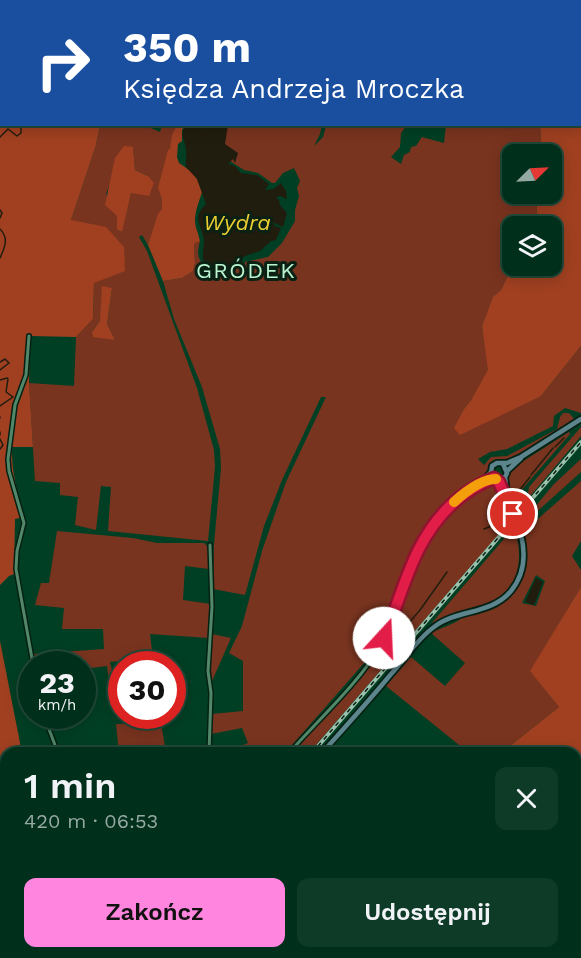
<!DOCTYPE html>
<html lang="pl">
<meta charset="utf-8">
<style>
:root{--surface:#002f1b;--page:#0e3b28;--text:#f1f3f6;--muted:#95a9a3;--line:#224a3a;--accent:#ff85df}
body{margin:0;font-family:"Work Sans",sans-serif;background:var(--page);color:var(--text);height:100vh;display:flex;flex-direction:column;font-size:22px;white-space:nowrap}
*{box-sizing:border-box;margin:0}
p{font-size:20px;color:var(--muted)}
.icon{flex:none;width:33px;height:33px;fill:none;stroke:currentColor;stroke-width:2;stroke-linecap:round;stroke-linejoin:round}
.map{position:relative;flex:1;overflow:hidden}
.drawer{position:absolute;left:0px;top:747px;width:582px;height:212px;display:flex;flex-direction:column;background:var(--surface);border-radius:18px 18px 0 0;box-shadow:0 3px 15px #0003,0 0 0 2px var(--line)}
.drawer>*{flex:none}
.hud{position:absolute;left:0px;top:0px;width:582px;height:126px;box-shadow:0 3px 15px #0003,0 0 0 2px var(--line);background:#1a4fa0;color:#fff;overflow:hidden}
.needle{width:39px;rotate:66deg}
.tools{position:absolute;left:502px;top:144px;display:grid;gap:12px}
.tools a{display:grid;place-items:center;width:60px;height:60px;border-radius:12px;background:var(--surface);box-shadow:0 3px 15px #0003,0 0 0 2px var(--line);font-size:30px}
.speed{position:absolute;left:18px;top:651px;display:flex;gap:12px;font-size:30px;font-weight:700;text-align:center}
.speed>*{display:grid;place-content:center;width:78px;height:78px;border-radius:50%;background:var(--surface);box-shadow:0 3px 15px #0003,0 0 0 2px var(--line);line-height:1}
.speed small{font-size:15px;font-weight:400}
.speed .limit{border:9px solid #d22;background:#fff;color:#111}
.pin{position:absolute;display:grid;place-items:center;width:51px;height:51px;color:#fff;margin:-26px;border:3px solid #fff;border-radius:50%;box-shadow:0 2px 6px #0007}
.me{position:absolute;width:66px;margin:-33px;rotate:20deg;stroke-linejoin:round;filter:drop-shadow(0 0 4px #0008)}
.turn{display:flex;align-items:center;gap:21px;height:126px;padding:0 24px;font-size:27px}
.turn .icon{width:78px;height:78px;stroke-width:2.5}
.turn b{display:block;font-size:42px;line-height:51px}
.round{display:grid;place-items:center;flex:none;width:63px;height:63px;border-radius:12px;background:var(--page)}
.summary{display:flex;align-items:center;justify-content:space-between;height:102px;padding:0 24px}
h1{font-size:36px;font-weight:600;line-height:45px}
.cta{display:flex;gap:12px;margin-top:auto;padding:12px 24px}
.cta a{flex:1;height:69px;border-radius:12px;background:var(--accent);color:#111;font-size:24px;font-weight:600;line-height:69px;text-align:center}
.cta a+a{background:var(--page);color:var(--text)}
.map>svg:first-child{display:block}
.green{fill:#79341f;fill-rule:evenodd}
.forest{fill:#a04021}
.water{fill:#201d0e}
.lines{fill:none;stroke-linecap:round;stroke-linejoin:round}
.stream{stroke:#201d0e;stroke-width:1.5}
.street-casing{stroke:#052113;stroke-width:6}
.secondary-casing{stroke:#052113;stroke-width:8}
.street{stroke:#528869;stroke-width:3}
.secondary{stroke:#5d858d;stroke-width:4.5}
.rail-casing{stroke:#9bc2ad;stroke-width:4}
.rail{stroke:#0a2114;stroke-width:1.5;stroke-dasharray:4.5;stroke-linecap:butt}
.secondary-bridge-casing{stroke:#052113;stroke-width:8;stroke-linecap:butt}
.secondary-bridge{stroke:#5d858d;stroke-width:4.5}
.route-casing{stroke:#92132f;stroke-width:15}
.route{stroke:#e11d48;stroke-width:10}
.slow{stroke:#f59e0b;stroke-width:10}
.labels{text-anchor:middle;stroke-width:6;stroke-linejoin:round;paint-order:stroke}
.water-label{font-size:22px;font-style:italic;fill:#eccf30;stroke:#0a2114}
.neighbourhood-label{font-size:22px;letter-spacing:1.5px;fill:#bbf4d1;stroke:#0a2114}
</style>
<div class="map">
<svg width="581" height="958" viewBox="0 0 581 958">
<rect width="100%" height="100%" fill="#003f24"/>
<!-- green -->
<path class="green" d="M100,125h44l16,7 2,-7h15l-18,63 3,11v10l-14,36 -6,-10 -3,2 8,14 50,137 17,62 1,17 -7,74 -100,-10 3,-44 -10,-1 -5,44 -21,-5 3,-28 -18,-2v-12l-25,-2 -6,-98 45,3 2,-49 17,-18 1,-36 -23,-63 25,-75zM133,148l2,22 13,6 -17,17 -10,39 -4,-2v-14l-11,-22 6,-16zM112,288l-5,36 8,16 -23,-8 8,-11z
M200,125h122l-2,9 -6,12 9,-9 3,-11 3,-1h78l-6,8 -1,14 -9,10 10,7 3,-9 6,-3 1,-5 5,-1 6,-9 22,6 2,-18h94l2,29h-29v40h25c-3,16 2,16 -6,32h-19v39l-12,25 -8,8 -11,28 7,44 -18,30 -7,9 -6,13 83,-26 40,-50v67l-16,-5 -11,8 -1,10 -46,23 -17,3 -12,7 6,6 7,-8 16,-1 50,-27 3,-12 3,-4h6l6,7 -6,5 -63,36 -13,-1 -8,14 -42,32 -10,12 -17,25 -32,89 -12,22 -87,99h-64l27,-10 -6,-15 -31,6 1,-20 31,-3v-50l-14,-8 13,-27 20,-75 24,-69 40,-85h-5l-39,83 -18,46 -19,69 -32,-6 1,-45 7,-76 -1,-19 -18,-62 -28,-68 -11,-38 19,-3 11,-7 2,-8 -1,-19 6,-3c-4,16 -2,17 8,30l5,-1 6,4h11l3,-5 11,-4 1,-3 23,-5 14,-14 13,-22v-11l4,-14 -2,-8 3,-7 -6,-13 -11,5 -8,10h-3l-14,-10 -14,-3 -19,-12z
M581,427v9l-54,64 2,-13z
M569,432l1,2 -52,60 3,11 -5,7 -10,-29 5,-14z
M581,459v13l-60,54 -2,-6 7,-7 3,1 25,-30z
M581,481v60l-9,15 9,14v17l-50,84 28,36 -58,46h-32l-83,-67 25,-29 34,29 20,-23 -34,-30c8,-5 25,-9 30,-15 10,-3 22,-5 32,-9 30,-14 38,-47 30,-77zM536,575l9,6 -9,25 -14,-3z
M492,482l5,4 14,34 -202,233h-17c27,-30 66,-67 88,-101 11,-18 17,-39 23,-59 17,-53 38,-87 89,-111z
M514,527c10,30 7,62 -26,76 -20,8 -40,9 -57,21z
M57,531l76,7 24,5h47l5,5v21l-24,-3 -2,34 28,4 -2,34 -59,-4 3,25 -43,3 6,24h-6l-3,-20 -24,3 -1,-5h-47l-2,-10 71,-5 -1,-20h-41l2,-21 -29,-3 6,-22h8z
M212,634l19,4 -19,43 -2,-6z
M161,723l5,30h-47l-3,-29z
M581,838v120h-44l1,-5 38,-1v-110z
M249,952l46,1 4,5h-59z"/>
<!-- forest -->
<path class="forest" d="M0,0h44l-42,2v122l98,1 -4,20 -25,75 35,7 18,20 1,24 -31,12 -1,36 -17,18 -46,-1 -1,47 4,64h-21c-1,25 6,46 12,70l-9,2 -1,55 -5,2 -9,9z
M434,0h147v346l-40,50 -81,39 -6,-7 10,-19 7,-9 17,-30 -6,-44 11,-29 8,-7 12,-25 39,1v-40h-20c8,-16 3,-16 6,-32h14v-40h-10l-2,-29 40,-1v-122l-147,-1z
M177,125h9l-4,5v11l-4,3 -1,13 2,6 13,9 5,7 5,13c-3,10 -7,19 -7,29 0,6 4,14 5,20l-6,3 1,19 -2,8 -11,7 -19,3 -15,-36 10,-31 4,-5v-10l-4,-11 10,-38 2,-1 2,-14z
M124,146l9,1 2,23 13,6 6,7 -5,13 -18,-3 -9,39 -5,-2v-14l-12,-11 10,-47z
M102,286l10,2 -5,36 8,16 -22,-3 -1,-5 8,-11z
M581,587v251l-5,4v-89h-75l58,-46 -29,-36z
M0,641l22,112h-16v199l36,1 -5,5h-37z"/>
<!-- water -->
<path class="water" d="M186,125l7,1 4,-1 5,4 1,-3 -2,-1h27l-3,19 13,9 -3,10 -2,-4 -5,5 7,2 6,7 16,2 12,9 -4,6 9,-1 7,-6 5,8 1,8 -7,-3 -4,2 3,2 1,5 7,8 -4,14 -11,-5 3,4 6,2 -5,12 -5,1 -11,10 -15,5 -14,11 -7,3 -10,-3 -11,-7c-1,-7 1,-13 1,-19 -2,-17 -13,-22 2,-37l-9,-25 -11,-12c-1,-6 1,-11 0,-17 -1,-10 -7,-16 0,-25z
M536,578l7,4 -9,23 -9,-3z"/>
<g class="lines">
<!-- stream -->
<path class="stream" d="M94,0l1,2
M0,137l8,-8 9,7 4,-3v-9
M0,210l2,3 -2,5
M0,229c9,9 5,18 0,29
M0,362l5,-3 4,4 -9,7
M0,380l7,-2 1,1 -2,13 7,5 -13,9
M0,417v1
M0,432v3
M0,439l3,6 -3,4
M555,447l9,-9
M531,475l22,-27
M518,492l12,-15
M484,529l5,-2 8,-9 -7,-14 6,-4
M380,652h4l36,-42 27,-38
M576,849l5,-3
M299,952l4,6
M408,952l13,6
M115,958l5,-6
M128,958l4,-6
M148,958l5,-6
M433,958l6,-1"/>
<!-- street casing -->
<g class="street-casing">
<path id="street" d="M29,336l-3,39 -11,30 -7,54 1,12 15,52 -7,28 -1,18 17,95
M478,484l16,-6
M44,716l14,37
M209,753l2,-60 -3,-22 4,-64 -2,-62
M289,753c28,-32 71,-71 92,-108 20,-36 23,-78 47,-113 18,-27 42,-38 62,-60
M399,952l1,6
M433,952l19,2 2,4
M120,958l5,-6"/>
</g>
<!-- secondary casing -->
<g class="secondary-casing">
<path id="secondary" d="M507,471l14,-13
M505,477l2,18
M498,480l7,-3 2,-4 -4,-9
M514,514l-15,-32 -8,-8 1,-8 5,-3h10l14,-6 60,-38
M322,753c23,-26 47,-52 69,-79 14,-15 26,-35 43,-47 23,-18 57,-12 77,-36 13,-16 15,-36 10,-56
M209,952v6"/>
</g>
<!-- street -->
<use href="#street" class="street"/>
<!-- secondary -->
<use href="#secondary" class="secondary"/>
<!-- rail casing -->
<g class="rail-casing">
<path id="rail" d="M312,753l269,-311
M136,958l4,-6"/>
</g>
<!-- rail -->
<use href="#rail" class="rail"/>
<!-- secondary-bridge casing -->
<g class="secondary-bridge-casing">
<path id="secondary-bridge" d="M514,514l7,21"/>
</g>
<!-- secondary-bridge -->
<use href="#secondary-bridge" class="secondary-bridge"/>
</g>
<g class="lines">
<!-- route casing -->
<g class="route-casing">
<path id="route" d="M384,638c20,-47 28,-96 67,-133 13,-12 26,-21 43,-27l5,4 14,32"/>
</g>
<!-- route -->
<use href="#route" class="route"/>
<!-- slow -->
<path class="slow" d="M454,502c11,-10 27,-23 42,-23"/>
</g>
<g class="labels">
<!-- water labels -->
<g class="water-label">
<text x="237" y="230">Wydra</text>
</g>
<!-- neighbourhood labels -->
<g class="neighbourhood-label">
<text x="246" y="278">GRÓDEK</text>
</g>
</g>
</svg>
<div class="tools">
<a><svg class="needle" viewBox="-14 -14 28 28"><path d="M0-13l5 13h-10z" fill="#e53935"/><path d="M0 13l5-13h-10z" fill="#95a9a3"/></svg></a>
<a><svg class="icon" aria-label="layers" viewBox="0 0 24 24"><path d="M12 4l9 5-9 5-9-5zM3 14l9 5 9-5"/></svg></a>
</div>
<div class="speed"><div>23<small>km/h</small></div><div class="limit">30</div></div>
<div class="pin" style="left:513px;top:514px;background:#d93025"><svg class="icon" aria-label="arrive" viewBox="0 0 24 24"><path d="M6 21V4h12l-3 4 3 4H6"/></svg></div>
<svg class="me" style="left:384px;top:638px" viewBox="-20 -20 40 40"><circle r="19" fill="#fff"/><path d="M0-13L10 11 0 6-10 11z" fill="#e11d48"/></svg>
<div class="hud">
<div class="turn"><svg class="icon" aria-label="right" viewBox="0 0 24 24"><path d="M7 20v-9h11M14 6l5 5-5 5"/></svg><div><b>350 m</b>Księdza Andrzeja Mroczka</div></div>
</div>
<section class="drawer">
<div class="summary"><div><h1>1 min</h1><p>420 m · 06:53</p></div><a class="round"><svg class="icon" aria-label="close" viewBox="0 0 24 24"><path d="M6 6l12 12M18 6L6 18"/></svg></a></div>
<div class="cta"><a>Zakończ</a><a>Udostępnij</a></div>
</section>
</div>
